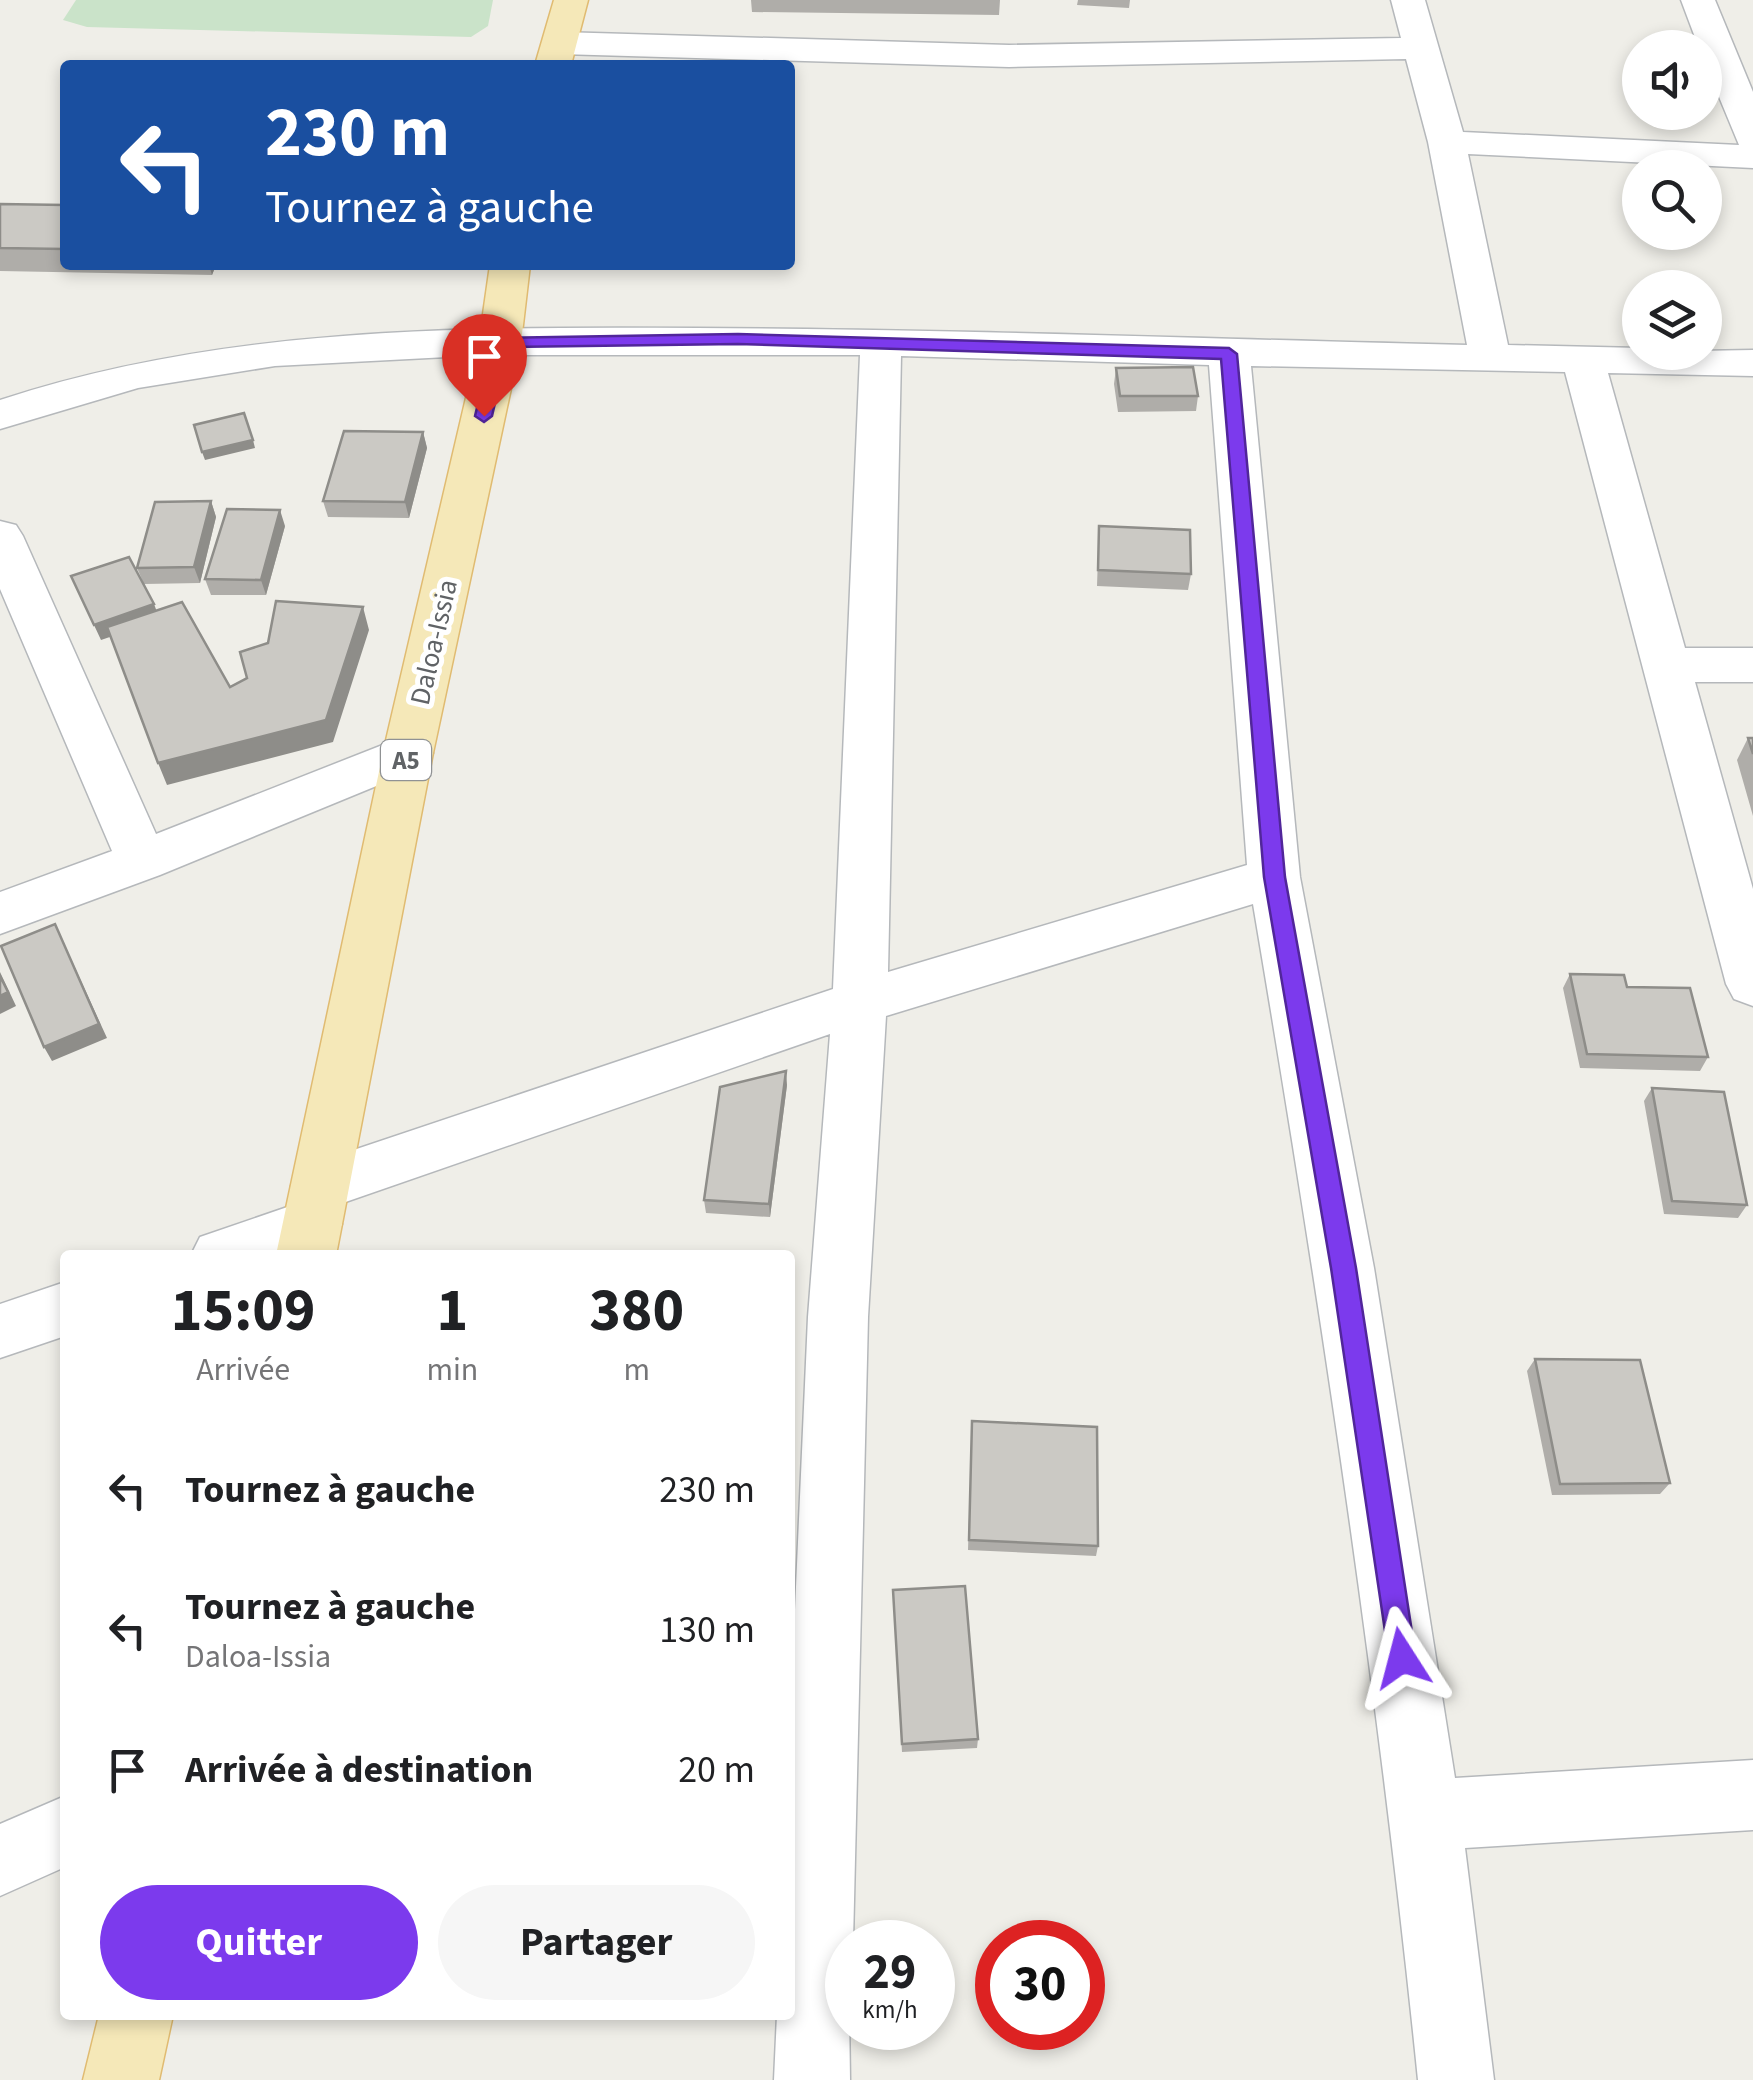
<!DOCTYPE html>
<html lang="fr">
<meta charset="utf-8">
<style>
:root{--surface:#fff;--page:#f6f6f6;--text:#202124;--muted:#757577;--accent:#7c3aed}
body{margin:0;font-family:"Source Sans 3",sans-serif;background:var(--page);color:var(--text);height:100vh;display:flex;flex-direction:column;font-size:38px;white-space:nowrap}
*{box-sizing:border-box;margin:0}
p{font-size:32px;color:var(--muted)}
.icon{flex:none;width:55px;height:55px;fill:none;stroke:currentColor;stroke-width:2;stroke-linecap:round;stroke-linejoin:round}
.map{position:relative;flex:1;overflow:hidden}
.details{position:absolute;left:60px;top:1250px;width:735px;height:770px;display:flex;flex-direction:column;background:var(--surface);border-radius:10px;box-shadow:0 5px 15px #0003}
.details>*{flex:none}
.banner{position:absolute;left:60px;top:60px;width:735px;height:210px;border-radius:10px;box-shadow:0 5px 15px #0003;background:#1a4fa0;color:#fff;overflow:hidden}
.fabs{position:absolute;left:1622px;top:30px;display:grid;gap:20px}
.fabs a{display:grid;place-items:center;width:100px;height:100px;border-radius:50%;background:var(--surface);box-shadow:0 5px 15px #0003;font-size:50px}
.speed{position:absolute;left:825px;top:1920px;display:flex;gap:20px;font-size:50px;font-weight:700;text-align:center}
.speed>*{display:grid;place-content:center;width:130px;height:130px;border-radius:50%;background:var(--surface);box-shadow:0 5px 15px #0003;line-height:1}
.speed small{font-size:25px;font-weight:400}
.speed .limit{border:15px solid #d22;background:#fff;color:#111}
.pin{position:absolute;display:grid;place-items:center;width:85px;height:85px;color:#fff;margin:-102px -42px;border-radius:50% 50% 50% 0;rotate:-45deg;box-shadow:0 0 10px #0007}
.pin .icon{rotate:45deg}
.me{position:absolute;width:110px;margin:-55px;rotate:351deg;stroke-linejoin:round;filter:drop-shadow(0 0 8px #0008)}
.turn{display:flex;align-items:center;gap:35px;height:210px;padding:0 40px;font-size:45px}
.turn .icon{width:130px;height:130px;stroke-width:2.5}
.turn b{display:block;font-size:70px;line-height:85px}
.eta{display:flex;justify-content:space-evenly;align-items:center;height:170px;text-align:center}
.eta b{font-size:60px;font-weight:700;line-height:70px}
.primary-button{display:flex;gap:20px;margin-top:auto;padding:20px 40px}
.primary-button a{flex:1;height:115px;border-radius:60px;background:var(--accent);color:#fff;font-size:40px;font-weight:700;line-height:115px;text-align:center}
.primary-button a+a{background:var(--page);color:var(--text)}
ul{padding:0;list-style:none}
li{display:flex;align-items:center;gap:30px;height:140px;padding:0 40px}
li div{flex:1}
li b{display:block;font-size:38px}
li em{font-style:normal}
.map>svg:first-child{display:block}
.green{fill:#cae3c9}
.lines{fill:none;stroke-linecap:round;stroke-linejoin:round}
.minor-casing{stroke:#b5b8bb;stroke-width:3}
.major-casing{stroke:#e0bb71;stroke-width:3}
.minor{fill:#fff;fill-rule:evenodd}
.major{fill:#f5e8b8;fill-rule:evenodd}
.wall{fill:#afada9}
.shaded-wall{fill:#8e8d89}
.building{fill:#cbc9c4;stroke:#8e8d89;stroke-width:2.5}
.route{fill:#7c3aed;stroke:#51269a;stroke-width:2.5}
.labels{text-anchor:middle;stroke-width:10;stroke-linejoin:round;paint-order:stroke}
.shield{fill:#fff;stroke:#909294;stroke-width:2.5}
.shield-label{font-size:25px;font-weight:bold;fill:#606366}
.street-label{font-size:28px;fill:#606366;stroke:#fff}
</style>
<div class="map">
<svg width="1753" height="2080" viewBox="0 0 1753 2080">
<rect width="100%" height="100%" fill="#efeee8"/>
<!-- green -->
<path class="green" d="M76,0h417l-5,26 -17,11 -384,-10 -24,-7z"/>
<g class="lines">
<!-- minor casing -->
<g class="minor-casing">
<path id="minor" d="M1391,0h34l38,132 276,13 -34,-82v-15h-6l-18,-48h34l38,92v76l-285,-14 40,191 132,3v4l113,-2v26l-145,-3 77,275h68v34h-58l58,207v117l-19,-7 -8,-15 -161,-612 -314,-6 49,511 74,391 81,510 298,-18v70l-288,18 29,232h-76c-40,-394 -99,-786 -165,-1176l-367,112 -18,301 -15,625h-5l2,138h-76l3,-65h13v-293l18,-405 22,-283 -496,172 8,18 -8,18 -37,13h-106l9,-18 99,-34 -8,-17 9,-18 533,-179 27,-634h-374l-211,11 -137,22 -138,41v-29c226,-74 460,-73 696,-72 257,1 514,11 771,17l-39,-203 -22,-83 -397,8 -449,-13 -13,-3 -5,-8 5,-8 13,-3 449,13 392,-7zM901,356l308,9 38,500 -359,107z
M0,521l16,4 7,11 133,298 252,-99 17,5 8,13 -8,13 -265,109 -160,59v-42l112,-41 -112,-262z
M65,1282v54l-65,22v-54z
M65,1796v71l-65,29v-72z"/>
</g>
<!-- major casing -->
<g class="major-casing">
<path id="major" d="M554,0h34l-17,65h-36z
M490,265h40l-9,77 -88,411 -97,502h-60l107,-502 96,-411z
M99,2015h74l-14,65h-76z"/>
</g>
<!-- minor -->
<use href="#minor" class="minor"/>
<!-- major -->
<use href="#major" class="major"/>
</g>
<!-- wall -->
<path class="wall" d="M751,0h249l-1,15 -247,-3z
M1078,0h52l-1,8 -52,-3z
M0,204l65,1v60h151l-4,10 -212,-4z
M1116,368l82,28 -2,15 -78,1 -4,-28z
M423,432l4,16 -18,70 -81,-1 -5,-16z
M211,501l5,16 -16,66 -56,1 -7,-16z
M285,526l-19,69h-55l-6,-16z
M1099,526l92,48 -3,16 -91,-4z
M1748,738h5v78l-16,-56z
M1570,974l57,13 81,70 -8,14 -120,-3 -17,-80z
M787,1085l-17,132 -64,-4 -2,-13z
M1652,1088l95,117 -9,13 -74,-4 -20,-113z
M1535,1359l135,124 -10,11 -108,1 -25,-124z
M972,1421l126,125 -2,10 -128,-6z
M893,1590l85,149 -1,9 -75,4z"/>
<!-- shaded-wall -->
<path class="shaded-wall" d="M209,265h7l-4,10z
M423,432l4,16 -18,70 -4,-16z
M253,440l2,8 -50,12 -3,-8z
M211,501l5,16 -16,66 -6,-16z
M280,510l5,16 -19,69 -5,-15z
M154,604l6,16 -59,20 -7,-15z
M363,607l6,23 -36,112 -166,43 -9,-22z
M55,924l52,114 -55,23 -8,-14z
M0,972l16,34 -16,8z
M786,1071l1,14 -17,132 -1,-13z"/>
<!-- building -->
<path class="building" d="M0,204l65,1v44l-65,-1z
M1193,367l5,29h-78l-4,-28z
M244,413l9,27 -51,12 -8,-27z
M344,431l79,1 -18,70 -82,-1z
M211,501l-17,66 -57,1 18,-66z
M227,509l53,1 -19,70 -56,-1z
M1099,526l91,4 1,44 -93,-4z
M129,557l25,47 -60,21 -23,-49z
M276,601l87,6 -37,113 -168,43 -51,-136 75,-25 48,85 17,-9 -7,-26 28,-9z
M1748,738h5v16z
M55,924l44,100 -55,23 -43,-101z
M1570,974l54,1 3,12 63,1 18,69 -121,-3z
M0,976l8,16 -8,4z
M786,1071l-17,133 -65,-4 16,-113z
M1652,1088l72,4 23,113 -75,-4z
M1535,1359l105,1 30,123 -110,1z
M972,1421l125,6 1,119 -129,-6z
M965,1586l13,153 -76,5 -9,-154z"/>
<!-- route -->
<path class="route" d="M738,334l491,14 8,6 48,523 71,391 60,390 -4,10 -10,4 -9,-4 -4,-10 -58,-390 -67,-391 -43,-518 -483,-15 -230,3 -16,69 -8,6 -9,-6 19,-78z"/>
<g class="labels">
<!-- shield labels -->
<rect class="shield" x="381" y="740" width="50" height="40" rx="8"/>
<g class="shield-label">
<text x="406" y="769">A5</text>
</g>
<!-- street labels -->
<g class="street-label">
<text transform="translate(433 642) rotate(-77)" y="10">Daloa-Issia</text>
</g>
</g>
</svg>
<div class="fabs">
<a><svg class="icon" aria-label="sound" viewBox="0 0 24 24"><path d="M4 9h4l5-4v14l-5-4H4zM17 9q2 3 0 6"/></svg></a>
<a><svg class="icon" aria-label="search" viewBox="0 0 24 24"><circle cx="10" cy="10" r="6"/><path d="M15 15l6 6"/></svg></a>
<a><svg class="icon" aria-label="layers" viewBox="0 0 24 24"><path d="M12 4l9 5-9 5-9-5zM3 14l9 5 9-5"/></svg></a>
</div>
<div class="speed"><div>29<small>km/h</small></div><div class="limit">30</div></div>
<div class="pin" style="left:484px;top:416px;background:#d93025"><svg class="icon" aria-label="arrive" viewBox="0 0 24 24"><path d="M6 21V4h12l-3 4 3 4H6"/></svg></div>
<svg class="me" style="left:1402px;top:1658px" viewBox="-20 -20 40 40"><path d="M0-17L14 15 0 8-14 15z" fill="#7c3aed" stroke="#fff" stroke-width="4"/></svg>
<div class="banner">
<div class="turn"><svg class="icon" aria-label="left" viewBox="0 0 24 24"><path d="M17 20v-9H6M10 6l-5 5 5 5"/></svg><div><b>230 m</b>Tournez à gauche</div></div>
</div>
<section class="details">
<div class="eta">
<div><b>15:09</b><p>Arrivée</p></div>
<div><b>1</b><p>min</p></div>
<div><b>380</b><p>m</p></div>
</div>
<ul>
<li><svg class="icon" aria-label="left" viewBox="0 0 24 24"><path d="M17 20v-9H6M10 6l-5 5 5 5"/></svg><div><b>Tournez à gauche</b></div><em>230 m</em></li>
<li><svg class="icon" aria-label="left" viewBox="0 0 24 24"><path d="M17 20v-9H6M10 6l-5 5 5 5"/></svg><div><b>Tournez à gauche</b><p>Daloa-Issia</p></div><em>130 m</em></li>
<li><svg class="icon" aria-label="arrive" viewBox="0 0 24 24"><path d="M6 21V4h12l-3 4 3 4H6"/></svg><div><b>Arrivée à destination</b></div><em>20 m</em></li>
</ul>
<div class="primary-button"><a>Quitter</a><a>Partager</a></div>
</section>
</div>
